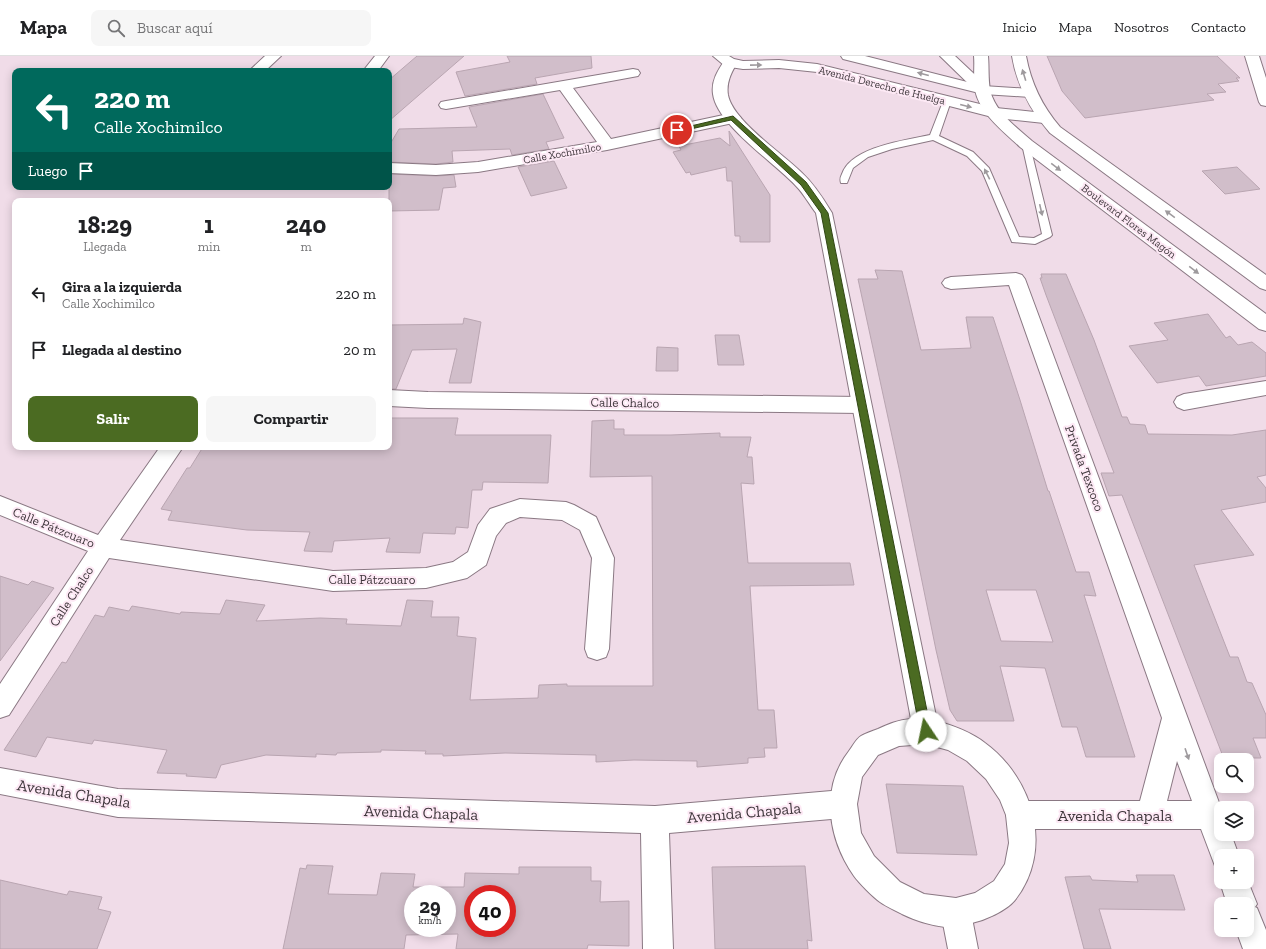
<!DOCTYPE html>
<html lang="es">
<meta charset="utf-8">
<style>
:root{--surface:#fff;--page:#f6f6f6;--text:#202124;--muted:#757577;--line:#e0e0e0;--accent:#4b6b22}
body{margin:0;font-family:"Zilla Slab",serif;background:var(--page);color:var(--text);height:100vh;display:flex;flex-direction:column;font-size:15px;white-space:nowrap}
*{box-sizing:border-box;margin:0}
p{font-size:13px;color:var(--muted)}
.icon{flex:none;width:22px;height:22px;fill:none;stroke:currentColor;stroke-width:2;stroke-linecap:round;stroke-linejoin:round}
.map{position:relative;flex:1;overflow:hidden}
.details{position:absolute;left:12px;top:142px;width:380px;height:252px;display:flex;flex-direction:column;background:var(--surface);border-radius:8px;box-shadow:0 2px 10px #0003}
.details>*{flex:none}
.guide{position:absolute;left:12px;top:12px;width:380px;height:122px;border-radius:8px;box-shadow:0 2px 10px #0003;background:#00695c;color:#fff;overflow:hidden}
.tools{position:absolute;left:1214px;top:697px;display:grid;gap:8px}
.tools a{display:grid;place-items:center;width:40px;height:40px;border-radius:8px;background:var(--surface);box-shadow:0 2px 10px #0003;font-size:20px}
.speed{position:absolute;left:404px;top:829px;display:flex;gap:8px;font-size:20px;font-weight:700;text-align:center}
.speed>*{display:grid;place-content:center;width:52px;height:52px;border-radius:50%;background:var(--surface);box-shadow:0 2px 10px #0003;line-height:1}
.speed small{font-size:10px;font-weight:400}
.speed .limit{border:6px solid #d22;background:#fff;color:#111}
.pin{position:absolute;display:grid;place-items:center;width:34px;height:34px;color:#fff;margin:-17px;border:2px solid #fff;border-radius:50%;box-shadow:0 1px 4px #0007}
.me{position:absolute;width:44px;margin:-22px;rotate:349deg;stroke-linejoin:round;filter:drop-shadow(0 0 3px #0008)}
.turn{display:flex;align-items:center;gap:14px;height:84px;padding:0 16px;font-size:18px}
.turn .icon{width:52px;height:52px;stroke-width:2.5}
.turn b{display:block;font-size:28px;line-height:34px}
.then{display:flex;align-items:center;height:38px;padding:0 16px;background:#0003;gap:8px;font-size:15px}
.eta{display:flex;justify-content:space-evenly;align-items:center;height:68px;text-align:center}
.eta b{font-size:24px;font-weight:700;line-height:28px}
.button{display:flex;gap:8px;margin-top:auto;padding:8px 16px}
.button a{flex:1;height:46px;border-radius:8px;background:var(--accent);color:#fff;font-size:16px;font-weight:700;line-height:46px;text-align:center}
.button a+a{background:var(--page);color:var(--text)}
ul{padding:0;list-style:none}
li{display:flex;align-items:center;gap:12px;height:56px;padding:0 16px}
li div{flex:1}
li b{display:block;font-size:15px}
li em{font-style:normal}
header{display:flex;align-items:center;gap:24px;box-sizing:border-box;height:56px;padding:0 20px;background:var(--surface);border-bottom:1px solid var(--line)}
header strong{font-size:19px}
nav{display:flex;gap:22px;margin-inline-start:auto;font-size:14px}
.search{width:280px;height:36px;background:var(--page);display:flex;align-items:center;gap:10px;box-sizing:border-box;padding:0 14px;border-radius:8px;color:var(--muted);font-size:15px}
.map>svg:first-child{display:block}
.building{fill:#d1beca;stroke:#b9a5b1;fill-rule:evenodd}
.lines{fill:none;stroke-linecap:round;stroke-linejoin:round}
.service-casing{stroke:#8a7883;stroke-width:2}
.minor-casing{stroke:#8a7883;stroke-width:2}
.tertiary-casing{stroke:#8a7883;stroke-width:2}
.secondary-casing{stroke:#8a7883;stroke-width:2}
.primary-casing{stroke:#8a7883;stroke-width:2}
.service{fill:#fff;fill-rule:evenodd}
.minor{fill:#fff;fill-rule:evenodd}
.tertiary{fill:#fff;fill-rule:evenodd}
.secondary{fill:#fff;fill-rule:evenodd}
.primary{fill:#fff;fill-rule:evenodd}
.oneway{fill:#9e9a9d}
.route{fill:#4b6b22;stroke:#314616}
.labels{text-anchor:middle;stroke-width:4;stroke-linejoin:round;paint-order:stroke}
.far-street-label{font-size:11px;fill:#3e363b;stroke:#fde9f5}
.street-label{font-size:13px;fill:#3e363b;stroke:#fde9f5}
.near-street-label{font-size:16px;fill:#3e363b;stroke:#fde9f5}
</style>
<header>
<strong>Mapa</strong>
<div class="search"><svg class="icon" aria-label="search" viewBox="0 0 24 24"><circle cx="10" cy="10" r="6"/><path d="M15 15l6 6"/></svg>Buscar aquí</div>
<nav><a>Inicio</a><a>Mapa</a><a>Nosotros</a><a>Contacto</a></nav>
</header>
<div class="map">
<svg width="1266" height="893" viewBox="0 0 1266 893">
<rect width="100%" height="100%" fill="#f0dce8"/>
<!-- building -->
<path class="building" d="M417,0h47l-75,65v-41z
M507,0h84l1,12 -57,10 2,6 -72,12 -9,-24 54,-10z
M1047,0h170l23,22h-4l3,3 -21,3 8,8 -19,2 7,6 -129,18 -23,-27z
M543,38l21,44 -18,4 3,7 -37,6 -2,-6 -58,2 1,11 -17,2 -47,-2v-16l10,-17 78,-2 -8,-20z
M729,75l41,64v47h-30v-6h-5l-3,-55h-5l-1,-14 -35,8 -1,-3 -4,1 -13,-21 8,-2 -2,-4 41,-8 10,8z
M554,105l13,27 -36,8 -13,-29z
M1237,111l23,22 -35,5 -23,-23z
M389,118l47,2 18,-1 2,12 -13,1 -4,22 -50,1z
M875,214l27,1 19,79 50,-2 -5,-31h27l27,83 28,91h1l27,81h13l7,24 -12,-1 51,162h-49l-9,-30h-15l-17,-59 -45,-2 14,55h-57l-7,-11 -14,-60 -36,-177 -42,-194h20zM986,534h50l17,52 -52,-1z
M1041,218h25l28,66 28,77h5l3,7 15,1 3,9 84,1 34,-5v45l-9,2 9,11v14l-45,8 33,45 -60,10 36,92h8l9,25 5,1 14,32v23h-13l8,20h-15l1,2 -23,-1 -102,-264 -13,1 -8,-23h13l-68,-178 -6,-17h2z
M1208,258l18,24 4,-2 8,9 14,-3 14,11v23l-60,10 -7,-10 -42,7 -28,-37 39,-6 -14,-17z
M464,262l17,4 -10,61h-22l8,-34 -45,1 -16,39h-7v-64l74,-1z
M715,279h24l5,30h-26z
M657,291l21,1v23h-22z
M389,362h69l-3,17h96l-3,48 -65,-1 -1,8h-10l-4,38 -12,-1 -1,7 -32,-1 -3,20 -34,-1 4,-14 -56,3 -2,11 -28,-1 6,-19 -63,-2 -79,-10 4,-9 -11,-2 26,-41h3l13,-21h186z
M614,364v9h10v6h47l49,-2v4h31l-4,20h5l2,27 -13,-1 7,80h102l4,22 -104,1 8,124h16l3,38h-13l1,9 -17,1v5l-51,4v-6l-63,-1 -38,2v-7l-91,-2 -62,3v-2h-18l1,-3 -45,-1v2l-44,1 -1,2 -20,-1v3l-50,-2 -45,10 -5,13 -30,-2 1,-2 -30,-1 10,-23 -73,-10 -2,4 -45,-7 -11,20 -32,-7 58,-88 4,1 29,-48 9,2 5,-10 20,4 3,-5 48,8 1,-2 39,2 6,-14 39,5 -9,16 64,-3 27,1 -1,5 55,2 6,-26 26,1 -2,16h28l-2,19 19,2 -6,62 68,-2 1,-13 28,-1v2h86l-1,-210 -62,1 2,-56z
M0,520l28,9 4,-4 22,7 -54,73z
M886,728l77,2 14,69 -80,-2z
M307,809l26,1 -5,28 49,1 4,-22 34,1 -2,13h51l1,-14 54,1v-7h72v14h10l-1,21 29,-1v45l-41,-1 -1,4h-131l2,-15 -52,1 -2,14h-121l17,-81 6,1zM413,838h34v34h-34zM473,838h34v34h-34z
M805,810l7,75 -5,-1 1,9h-93l-3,-82z
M1136,819h38l11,35 -86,-1 12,40h-27l-19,-72 25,-1 2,4 46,2z
M0,824l67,15 2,-4 33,6 -4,12 13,3 -14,37h-97z"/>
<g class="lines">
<!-- service casing -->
<g class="service-casing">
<path id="service" d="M944,43h6l1,2 -12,35 34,16 16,16 30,69 15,1 8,-4 -20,-90 1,-2h6l23,93 -2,2 -15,7 -23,-2 -30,-71 -15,-15 -34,-16 -41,9 -24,8 -15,11 -6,15h-6c-1,-3 -1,-5 1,-9 9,-27 64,-34 88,-39z"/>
</g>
<!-- minor casing -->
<g class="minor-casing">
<path id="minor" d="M265,0h16l-16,15h-16z
M375,0h14l-11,15h-15z
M1245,0h14l7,22v28l-5,-1 -2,-3z
M633,13l5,1 2,3 -2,3 -65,12 38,51 122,-26 5,2 3,3 -3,3 -5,2 -126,27 -129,22 -42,3 -47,-2v-10l47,2 42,-3 119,-20 -37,-52 -114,19 -5,-1 -2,-3 2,-3 5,-1z
M1016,217l6,2 3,4 196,529v26h10l8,22h-18v12l-6,-2 -14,-37h-181l-10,-4 -4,-10 4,-10 10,-4h120l22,-83 -153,-433 -58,4 -6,-2 -3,-4 3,-4 6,-2zM1177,705l15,40h-25z
M1266,325v14l-82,15 -7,-3 -3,-5 3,-5 7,-3z
M389,334l39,2 433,5 7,3 3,5 -3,5 -7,3 -433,-5 -39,-2z
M160,391h23l-63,93 213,31 93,-3 27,-6 15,-10 10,-27 12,-16 30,-10 46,3 8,3 22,12 18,41 -5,91 -3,8 -9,3 -9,-3 -3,-8 7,-91 -12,-28 -18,-10 -42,-3 -14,6 -10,13 -10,29 -19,13 -41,10 -93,3 -224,-33 -100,157 -9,3v-34l88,-133 -88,-36v-19l98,39z
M0,712l118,21 537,17 188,-16 10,4 4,10 -4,10 -10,4 -174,15 4,116h-30l-2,-116 -523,-16 -118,-23z
M1221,823v3h26v-3l10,25 -2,3 2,1 9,22v19h-23l-7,-19h11v-26h-20l-7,-22z
M956,842l10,5 5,10 7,36h-30l-7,-36 5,-10z"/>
</g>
<!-- tertiary casing -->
<g class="tertiary-casing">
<path id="tertiary" d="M940,0h15l33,31 2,3 -2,3 -5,1 -5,-1z
M730,3l5,1 2,3c-6,10 -11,20 -9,32 5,26 54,58 73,77 13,12 22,26 31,41l105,508c17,5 34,11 48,22 49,36 69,107 30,157 -9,11 -30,20 -43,23 -5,2 -11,4 -16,4 -15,2 -40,-6 -54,-13 -7,-4 -15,-7 -22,-12 -7,-5 -21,-19 -26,-26 -26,-37 -34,-88 -5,-125 4,-5 7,-12 12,-15 5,-3 12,-5 17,-7 11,-5 20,-9 33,-10l-95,-506c-7,-9 -12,-19 -20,-27 -21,-23 -79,-61 -83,-92 -2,-13 5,-24 12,-34zM926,688l22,6 19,11 19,18 14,21 6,15 3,28 -4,21 -11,17 -19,12 -19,5 -32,-4 -24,-12 -26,-26 -13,-23 -4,-29 5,-27 16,-22 21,-9z"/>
</g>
<!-- secondary casing -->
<g class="secondary-casing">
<path id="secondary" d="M713,0h16l5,3 9,2 36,-1 38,4 179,44 48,5 5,2 3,3 -3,3 -5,2 -48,-5 -179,-46 -38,-4 -36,1 -13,-2 -5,-1z
M841,0h24l118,30 47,3 5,1 2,3 -2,3 -5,1 -47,-3 -140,-35z"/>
</g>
<!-- primary casing -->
<g class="primary-casing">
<path id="primary" d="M974,0h14c1,11 0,23 2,34 5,22 26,37 42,51l234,173v17l-7,-2 -239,-182c-16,-15 -40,-33 -45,-57 -2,-11 0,-23 -1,-34z
M1012,0h14c5,27 16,50 34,71l206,148v15l-6,-2 -210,-155c-20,-23 -33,-47 -38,-77z"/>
</g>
<!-- service -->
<use href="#service" class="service"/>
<!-- minor -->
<use href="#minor" class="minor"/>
<!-- tertiary -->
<use href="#tertiary" class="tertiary"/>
<!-- secondary -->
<use href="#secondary" class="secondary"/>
<!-- primary -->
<use href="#primary" class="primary"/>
</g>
<!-- one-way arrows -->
<defs><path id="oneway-solid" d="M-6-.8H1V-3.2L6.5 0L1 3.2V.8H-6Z"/></defs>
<g class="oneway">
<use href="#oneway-solid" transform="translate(756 9) rotate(-1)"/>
<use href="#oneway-solid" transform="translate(923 18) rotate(-165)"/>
<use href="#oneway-solid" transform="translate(1024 19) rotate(-107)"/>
<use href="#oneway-solid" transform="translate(966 50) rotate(14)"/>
<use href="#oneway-solid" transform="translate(1056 111) rotate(37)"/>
<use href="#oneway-solid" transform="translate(987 118) rotate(-117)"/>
<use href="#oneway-solid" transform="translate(1041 154) rotate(77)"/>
<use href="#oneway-solid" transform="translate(1170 158) rotate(-144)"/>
<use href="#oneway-solid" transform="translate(1194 214) rotate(37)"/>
<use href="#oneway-solid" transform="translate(1187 698) rotate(71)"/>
</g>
<!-- route -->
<path class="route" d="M733,60l73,66 22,31 103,518 -2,4 -3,1 -4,-1 -2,-4 -99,-518 -20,-28 -70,-65 -54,12 -3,-2z"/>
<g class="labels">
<!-- far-street labels -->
<g class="far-street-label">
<text transform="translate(882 29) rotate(14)" y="4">Avenida Derecho de Huelga</text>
<text transform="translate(562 97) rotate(-10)" y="4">Calle Xochimilco</text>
<text transform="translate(1129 165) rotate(37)" y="4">Boulevard Flores Magón</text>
</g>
<!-- street labels -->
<g class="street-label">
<text transform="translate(625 346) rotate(1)" y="5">Calle Chalco</text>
<text transform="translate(1085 412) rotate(70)" y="5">Privada Texcoco</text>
<text transform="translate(54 471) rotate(22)" y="5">Calle Pátzcuaro</text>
<text x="372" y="528">Calle Pátzcuaro</text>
<text transform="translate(71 540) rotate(-57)" y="5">Calle Chalco</text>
</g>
<!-- near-street labels -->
<g class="near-street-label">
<text transform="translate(74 737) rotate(9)" y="6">Avenida Chapala</text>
<text transform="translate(421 756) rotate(2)" y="6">Avenida Chapala</text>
<text transform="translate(744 756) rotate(-5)" y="6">Avenida Chapala</text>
<text x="1115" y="765">Avenida Chapala</text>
</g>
</g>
</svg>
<div class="tools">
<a><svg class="icon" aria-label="search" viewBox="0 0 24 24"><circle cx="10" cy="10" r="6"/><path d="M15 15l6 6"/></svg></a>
<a><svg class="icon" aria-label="layers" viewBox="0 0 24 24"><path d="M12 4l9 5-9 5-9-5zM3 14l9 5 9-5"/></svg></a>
<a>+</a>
<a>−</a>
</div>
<div class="speed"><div>29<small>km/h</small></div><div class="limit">40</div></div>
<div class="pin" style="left:677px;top:74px;background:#d93025"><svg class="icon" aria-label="arrive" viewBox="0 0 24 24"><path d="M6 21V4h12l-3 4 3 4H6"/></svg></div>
<svg class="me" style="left:926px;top:675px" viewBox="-20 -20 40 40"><circle r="19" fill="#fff"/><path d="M0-13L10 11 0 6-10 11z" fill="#4b6b22"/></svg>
<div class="guide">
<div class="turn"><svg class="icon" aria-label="left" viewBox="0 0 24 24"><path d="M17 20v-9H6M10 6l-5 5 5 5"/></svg><div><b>220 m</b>Calle Xochimilco</div></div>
<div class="then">Luego<svg class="icon" aria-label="arrive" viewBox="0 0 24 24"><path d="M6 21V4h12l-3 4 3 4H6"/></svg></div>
</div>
<section class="details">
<div class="eta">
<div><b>18:29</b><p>Llegada</p></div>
<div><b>1</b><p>min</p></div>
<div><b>240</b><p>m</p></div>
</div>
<ul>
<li><svg class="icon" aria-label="left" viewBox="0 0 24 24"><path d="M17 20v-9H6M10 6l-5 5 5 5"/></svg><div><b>Gira a la izquierda</b><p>Calle Xochimilco</p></div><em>220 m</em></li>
<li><svg class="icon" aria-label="arrive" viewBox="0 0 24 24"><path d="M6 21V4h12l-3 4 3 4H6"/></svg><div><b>Llegada al destino</b></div><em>20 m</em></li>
</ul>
<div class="button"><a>Salir</a><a>Compartir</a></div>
</section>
</div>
